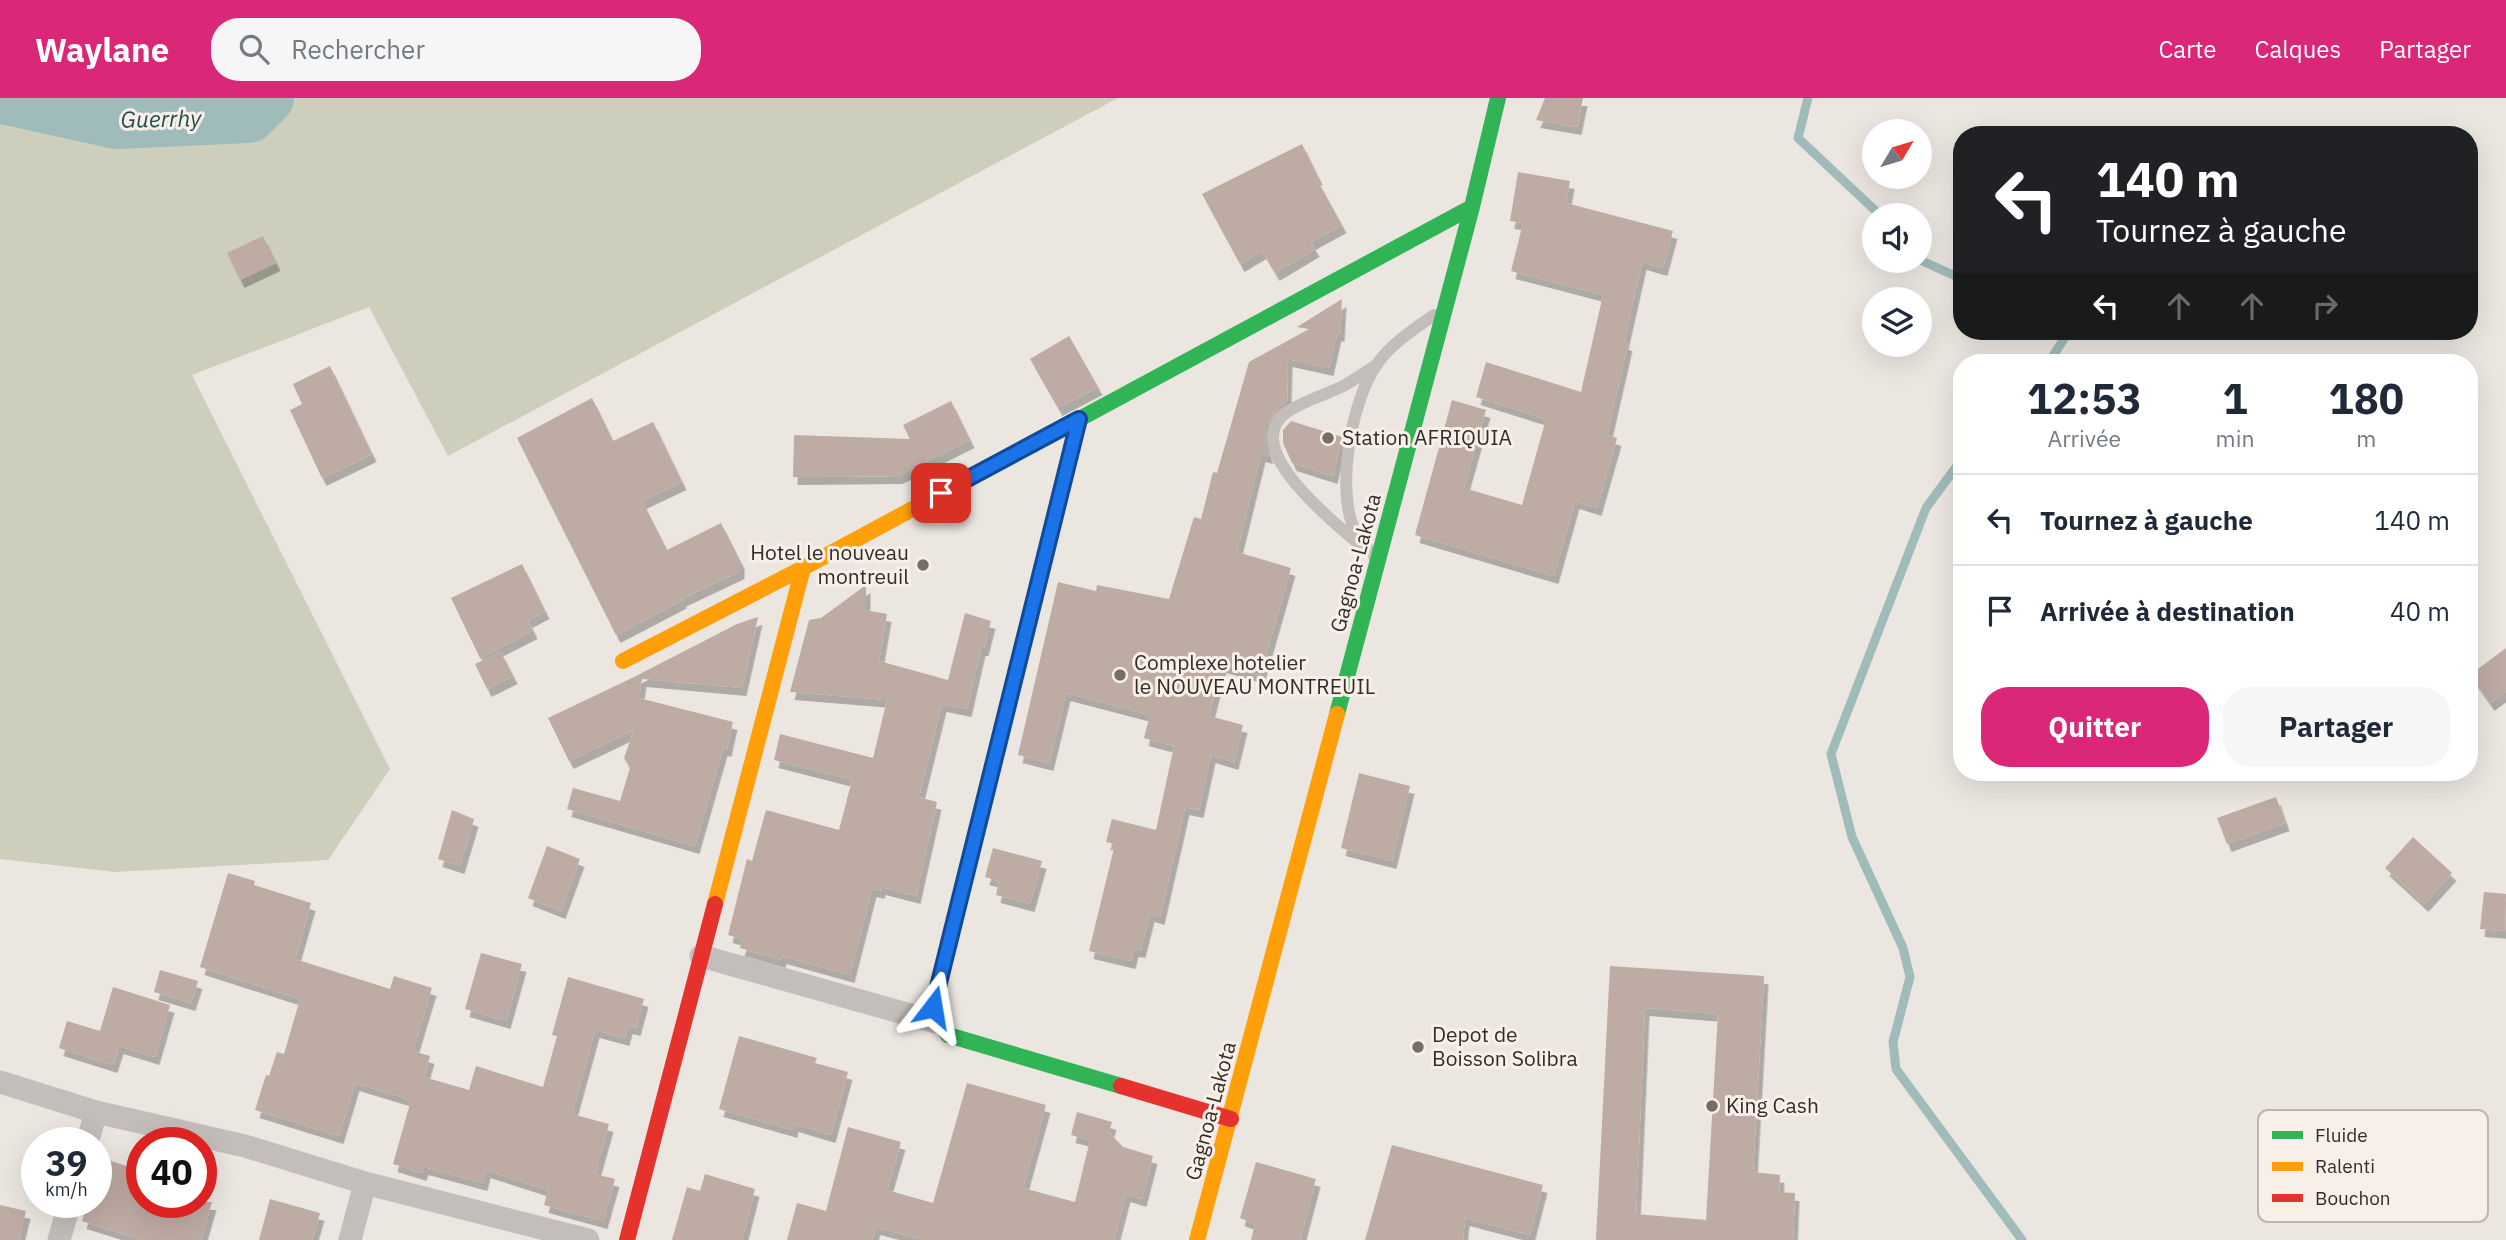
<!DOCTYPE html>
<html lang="fr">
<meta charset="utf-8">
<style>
:root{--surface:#fff;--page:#f6f6f7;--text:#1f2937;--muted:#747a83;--line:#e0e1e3;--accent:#db2777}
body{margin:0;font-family:"IBM Plex Sans",sans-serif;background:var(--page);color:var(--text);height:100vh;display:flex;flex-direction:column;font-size:26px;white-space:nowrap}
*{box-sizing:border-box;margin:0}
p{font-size:23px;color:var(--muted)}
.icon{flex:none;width:38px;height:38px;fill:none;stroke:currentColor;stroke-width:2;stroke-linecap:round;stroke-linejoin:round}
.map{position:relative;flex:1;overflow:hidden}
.side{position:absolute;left:1953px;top:256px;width:525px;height:427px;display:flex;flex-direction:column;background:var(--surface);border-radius:28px;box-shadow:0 7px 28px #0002}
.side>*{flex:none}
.top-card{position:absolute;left:1953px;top:28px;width:525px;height:214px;border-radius:28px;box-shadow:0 7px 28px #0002;background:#202124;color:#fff;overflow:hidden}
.needle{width:46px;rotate:52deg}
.fabs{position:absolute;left:1862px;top:21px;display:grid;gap:14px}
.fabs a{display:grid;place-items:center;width:70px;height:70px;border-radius:50%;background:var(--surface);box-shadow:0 7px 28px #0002;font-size:35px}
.speed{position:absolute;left:21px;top:1029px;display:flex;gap:14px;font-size:35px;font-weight:700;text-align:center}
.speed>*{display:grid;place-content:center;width:91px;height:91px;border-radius:50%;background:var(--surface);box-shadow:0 7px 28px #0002;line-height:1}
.speed small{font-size:18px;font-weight:400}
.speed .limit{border:10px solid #d22;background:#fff;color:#111}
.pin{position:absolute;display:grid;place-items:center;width:60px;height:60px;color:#fff;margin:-30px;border-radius:14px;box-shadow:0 4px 10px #0006}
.me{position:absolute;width:77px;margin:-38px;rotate:14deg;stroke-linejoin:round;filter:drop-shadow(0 0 5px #0008)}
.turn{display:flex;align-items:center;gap:24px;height:147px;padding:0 28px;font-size:32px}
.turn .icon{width:91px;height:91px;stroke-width:2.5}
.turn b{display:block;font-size:49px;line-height:60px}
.lanes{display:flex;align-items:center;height:66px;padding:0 28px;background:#0003;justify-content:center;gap:35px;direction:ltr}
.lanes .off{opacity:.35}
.eta{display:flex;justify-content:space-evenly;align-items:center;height:119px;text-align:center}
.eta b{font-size:42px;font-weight:700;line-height:49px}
.cta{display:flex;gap:14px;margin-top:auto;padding:14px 28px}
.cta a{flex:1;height:80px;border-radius:28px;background:var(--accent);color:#fff;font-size:28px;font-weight:700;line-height:80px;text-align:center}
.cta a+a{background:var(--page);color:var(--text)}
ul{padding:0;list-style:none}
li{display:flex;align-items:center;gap:21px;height:91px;padding:0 28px;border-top:2px solid var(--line)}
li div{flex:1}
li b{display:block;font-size:26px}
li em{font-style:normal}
header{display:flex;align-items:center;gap:42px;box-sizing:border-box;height:98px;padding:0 35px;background:var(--accent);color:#fff}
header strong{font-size:33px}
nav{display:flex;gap:38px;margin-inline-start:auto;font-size:24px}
.search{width:490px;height:63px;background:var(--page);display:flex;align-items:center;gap:18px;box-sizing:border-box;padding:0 24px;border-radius:28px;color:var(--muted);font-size:26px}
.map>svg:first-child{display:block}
.green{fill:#cdcfbc}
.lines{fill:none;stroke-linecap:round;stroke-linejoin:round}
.stream{stroke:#9fbbba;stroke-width:9}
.river{stroke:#9fbbba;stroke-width:54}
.building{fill:#beaba4;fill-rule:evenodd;filter:url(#shadow)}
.lane{stroke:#c4beba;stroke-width:12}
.street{stroke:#c4beba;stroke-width:23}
.fast{stroke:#30b455;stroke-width:16}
.slow{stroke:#ff9f0a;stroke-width:16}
.jam{stroke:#e5322d;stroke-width:16}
.route-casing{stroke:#114b97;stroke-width:18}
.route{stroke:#1a73e8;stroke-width:12}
.poi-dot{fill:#756d68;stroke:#f8f0e8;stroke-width:2.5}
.labels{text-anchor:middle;stroke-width:6;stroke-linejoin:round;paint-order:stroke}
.poi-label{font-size:21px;fill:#352c28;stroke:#f8f0e8;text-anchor:start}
.street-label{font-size:21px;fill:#352c28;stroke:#f8f0e8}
.water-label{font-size:23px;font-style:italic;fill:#225052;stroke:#f8f0e8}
.key{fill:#f8f0e8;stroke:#beb5ae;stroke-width:2}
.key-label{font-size:19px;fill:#352c28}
</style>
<header>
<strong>Waylane</strong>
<div class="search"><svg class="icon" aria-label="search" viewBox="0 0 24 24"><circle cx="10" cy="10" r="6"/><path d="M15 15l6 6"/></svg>Rechercher</div>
<nav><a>Carte</a><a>Calques</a><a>Partager</a></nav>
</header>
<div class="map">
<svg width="2506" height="1142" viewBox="0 0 2506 1142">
<defs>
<filter id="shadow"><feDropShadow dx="4.5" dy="8" stdDeviation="0" flood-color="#0004"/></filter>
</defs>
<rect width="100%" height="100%" fill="#ece6e0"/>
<!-- green -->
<path class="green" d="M0,0h1118l-670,358 -79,-149 -177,68 198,394 -62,91 -213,12 -115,-13z"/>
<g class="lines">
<!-- stream -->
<path class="stream" d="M1808,0l-10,40 82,77
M1920,162l42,19
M2049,264l20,-31
M1962,361l-36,49 -95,246 21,83 51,111 7,29 -17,65 3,27 126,171"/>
<!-- river -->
<path class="river" d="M7,0l109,24 133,-6 18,-18"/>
</g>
<!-- building -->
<path class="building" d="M1545,0h38l-6,29 -41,-7z
M1302,46l16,33 -2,1 26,47 -31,17 4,7 -40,24 -13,-22 -22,13 -38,-70z
M1518,74l52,9 -4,22 107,28 -10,37 -21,-6 -18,80 4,1 -21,92 10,3 -20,70 -22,-7 -21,75 -139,-41 37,-135 34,10 -22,78 58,17 24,-86 -70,-22 10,-35 95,30 22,-97 -92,-24 12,-48 -13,-2z
M263,138l13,27 -36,17 -13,-27z
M1342,201l-2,35 -3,-1 -8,35 -41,-9 -1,42 -7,5 -14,19 -1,19 4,12 -8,-2 -24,98 54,16 -31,108 -38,-11 -13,51 34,9 -9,37 -23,-7 -12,55 -14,-3 -25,110 -10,-3 -9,36 -7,-1 -3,12 -42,-10 26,-107 -9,-2 6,-23 44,11 18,-84 -30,-8 6,-23 -84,-22 -17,70 -31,-8 40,-173 38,9 1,-6 72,14 25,-82 7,2 12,-47 4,1 32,-111 60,-33 -12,-2z
M1069,238l29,51 -40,21 -28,-49z
M330,268l42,88 -50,24 -32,-68 12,-6 -9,-20z
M592,300l21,43 40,-19 29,60 -40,19 25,49 54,-27 19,38v10l-59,28 2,1 -67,35 -99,-197z
M951,303l19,39 -72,36 -105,1 1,-42 116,4 -7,-14z
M1291,323l51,16 -9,39 -41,-13 -9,-20v-13z
M522,466l23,47 -17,9 5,11 -53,27 -29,-60z
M866,487v25l21,4 -8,47 69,19 17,-67 26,8 -7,27h-3l-14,61 -25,-5 -23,93 18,5 -21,94 -35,-9 -1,4 -8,-2 -22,86 -68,-19 -1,4 -41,-12 3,-9 -15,-4 19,-76 5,2 14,-51 73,20 13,-50 -78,-20 6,-26 93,24 14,-58 -97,-8 19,-72 12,-2z
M758,519l-16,71 -100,-9 -3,19 94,24 -6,27 -4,-1 -28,98 -128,-37 6,-21 47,13 10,-33 -6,-10 10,-28 -65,31 -21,-43 84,-40 105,-54z
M2506,550v43l-16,12 -20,-28z
M501,554l12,24 -26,13 -12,-25z
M1359,675l51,13 -18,75 -51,-13z
M2276,699l9,26 -58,21 -10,-26z
M452,712l22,9 -14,47 -22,-7z
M2413,739l39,36 -28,31 -39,-36z
M547,748l33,13 -19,52 -33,-13z
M993,750l49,13 -12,43 -34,-9 3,-14 -14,-4z
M228,775l27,8 -1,4 57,18 -16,56 95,30 4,-13 38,12 -19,63 17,5 -6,21 45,13 7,-24 67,21 14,-51 -5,-1 16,-58 76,22 -8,29 -8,-2 -3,12 -30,-8 -23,84 37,10 -14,50 20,5 -12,42 -59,-16 4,-15 -62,-20 -3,13 -59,-16 -2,6 -29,-9 18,-64 -56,-17 -16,53 -84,-26 11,-35 3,1 8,-24 7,2 16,-55 -100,-32z
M2484,794l22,2 -1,37 -25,-2z
M481,855l41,11 -16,57 -41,-12z
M1610,868l154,10 -11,196 27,3 -1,17 16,1 -2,47h-197zM1645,910l73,6 -12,206 -70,-6z
M160,872l38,11 -7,22 -37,-11z
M113,889l57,18 -15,52 -36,-11 -6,19 -54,-17 8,-27 33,10z
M739,938l78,22 -2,5 33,9 -17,63 -37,-11 -1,6 -74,-21z
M967,985l79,22 -23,83 52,14 15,-62 -19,-5 6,-23 35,10 -3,10 14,15 30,9 -11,43 -16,-5 -12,46h-190l-48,-13 -4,13h-85l10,-37 29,8 22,-84 53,15 -14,48 46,13z
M1392,1047l151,40 -13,50 -65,-17 -2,22h-98z
M102,1060l40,13v31h70l-11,38h-58l-61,-19 6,-19h8v-26z
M1256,1064l60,17 -16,61h-49l4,-16 -15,-6z
M705,1076l50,15 -13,51h-70l15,-53 13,4z
M270,1101l50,14 -8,27h-53z
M0,1107l26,6 -7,29h-19z"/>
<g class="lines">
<!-- lane -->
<path class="lane" d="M1360,447c-26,-23 -123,-98 -73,-133 18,-12 39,-17 58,-27 11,-6 21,-14 32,-20
M1374,458c-5,-7 -13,-14 -17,-21 -23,-41 -6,-134 20,-171 14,-20 37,-35 57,-49"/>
<!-- street -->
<path class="street" d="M701,858l238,67
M0,984l96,30 149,34 120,37 223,57
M87,1045l9,-31
M59,1142l11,-38
M350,1142l15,-57"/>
<!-- fast -->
<path class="fast" d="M972,379l500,-270
M1007,610l-74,299 6,16 9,12 173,51
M1337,616l135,-507 26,-109"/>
<!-- slow -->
<path class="slow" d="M623,563l180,-93 169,-91
M715,806l88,-336
M1197,1142l140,-526"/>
<!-- jam -->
<path class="jam" d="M1007,610l72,-289
M1121,988l110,33
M627,1142l88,-336"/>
</g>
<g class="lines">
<!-- route casing -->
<g class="route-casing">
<path id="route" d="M933,909l146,-588 -138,74"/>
</g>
<!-- route -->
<use href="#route" class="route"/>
</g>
<!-- markers -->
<g class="poi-dot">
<circle cx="1328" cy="340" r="7"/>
<circle cx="923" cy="467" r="7"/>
<circle cx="1120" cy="577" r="7"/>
<circle cx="1418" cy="949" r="7"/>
<circle cx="1712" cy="1008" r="7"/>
</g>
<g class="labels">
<!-- poi labels -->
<g class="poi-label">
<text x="1342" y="347">Station AFRIQUIA</text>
<text x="909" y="462" text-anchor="end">Hotel le nouveau<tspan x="909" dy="24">montreuil</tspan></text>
<text x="1134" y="572">Complexe hotelier<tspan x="1134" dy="24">le NOUVEAU MONTREUIL</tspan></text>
<text x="1432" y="944">Depot de<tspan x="1432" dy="24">Boisson Solibra</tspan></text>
<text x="1726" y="1015">King Cash</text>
</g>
<!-- street labels -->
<g class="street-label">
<text transform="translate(1356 465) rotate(-75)" y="7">Gagnoa-Lakota</text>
<text transform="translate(1211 1013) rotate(-75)" y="7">Gagnoa-Lakota</text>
</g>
<!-- water labels -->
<g class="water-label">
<text transform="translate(161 21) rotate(-1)" y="8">Guerrhy</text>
</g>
</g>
<!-- legend -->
<rect x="2258" y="1012" width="230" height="112" rx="10" class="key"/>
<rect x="2272" y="1033" width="31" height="8" fill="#30b455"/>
<rect x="2272" y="1064" width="31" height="9" fill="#ff9f0a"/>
<rect x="2272" y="1096" width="31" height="8" fill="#e5322d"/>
<g class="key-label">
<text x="2315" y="1044">Fluide</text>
<text x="2315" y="1075">Ralenti</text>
<text x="2315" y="1107">Bouchon</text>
</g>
</svg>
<div class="fabs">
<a><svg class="needle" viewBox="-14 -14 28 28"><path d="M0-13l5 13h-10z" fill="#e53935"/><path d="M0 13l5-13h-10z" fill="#747a83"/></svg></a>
<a><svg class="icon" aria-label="sound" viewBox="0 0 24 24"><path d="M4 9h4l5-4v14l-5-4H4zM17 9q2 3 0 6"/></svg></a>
<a><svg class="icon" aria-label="layers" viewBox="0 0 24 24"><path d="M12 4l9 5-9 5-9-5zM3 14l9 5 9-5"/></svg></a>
</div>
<div class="speed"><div>39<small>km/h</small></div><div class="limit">40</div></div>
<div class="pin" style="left:941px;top:395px;background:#d93025"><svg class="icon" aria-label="arrive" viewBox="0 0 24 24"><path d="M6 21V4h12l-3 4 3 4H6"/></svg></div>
<svg class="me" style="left:933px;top:909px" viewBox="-20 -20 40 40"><path d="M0-17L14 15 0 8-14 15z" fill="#1a73e8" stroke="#fff" stroke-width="4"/></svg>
<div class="top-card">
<div class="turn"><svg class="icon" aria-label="left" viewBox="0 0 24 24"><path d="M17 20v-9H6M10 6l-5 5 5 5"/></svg><div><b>140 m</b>Tournez à gauche</div></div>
<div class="lanes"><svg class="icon" aria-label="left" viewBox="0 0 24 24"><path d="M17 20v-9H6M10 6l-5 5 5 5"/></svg><svg class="icon off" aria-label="ahead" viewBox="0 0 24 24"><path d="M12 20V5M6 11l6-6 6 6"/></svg><svg class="icon off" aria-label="ahead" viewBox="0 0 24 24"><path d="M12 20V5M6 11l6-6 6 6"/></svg><svg class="icon off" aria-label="right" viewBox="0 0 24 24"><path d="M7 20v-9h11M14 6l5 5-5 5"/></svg></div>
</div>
<section class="side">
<div class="eta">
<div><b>12:53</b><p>Arrivée</p></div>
<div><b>1</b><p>min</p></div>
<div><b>180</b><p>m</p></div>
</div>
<ul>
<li><svg class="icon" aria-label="left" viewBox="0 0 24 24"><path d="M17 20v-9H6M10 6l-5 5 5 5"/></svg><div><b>Tournez à gauche</b></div><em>140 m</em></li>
<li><svg class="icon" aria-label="arrive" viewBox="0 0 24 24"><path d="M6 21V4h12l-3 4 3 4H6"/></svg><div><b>Arrivée à destination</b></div><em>40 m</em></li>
</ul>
<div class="cta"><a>Quitter</a><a>Partager</a></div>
</section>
</div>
